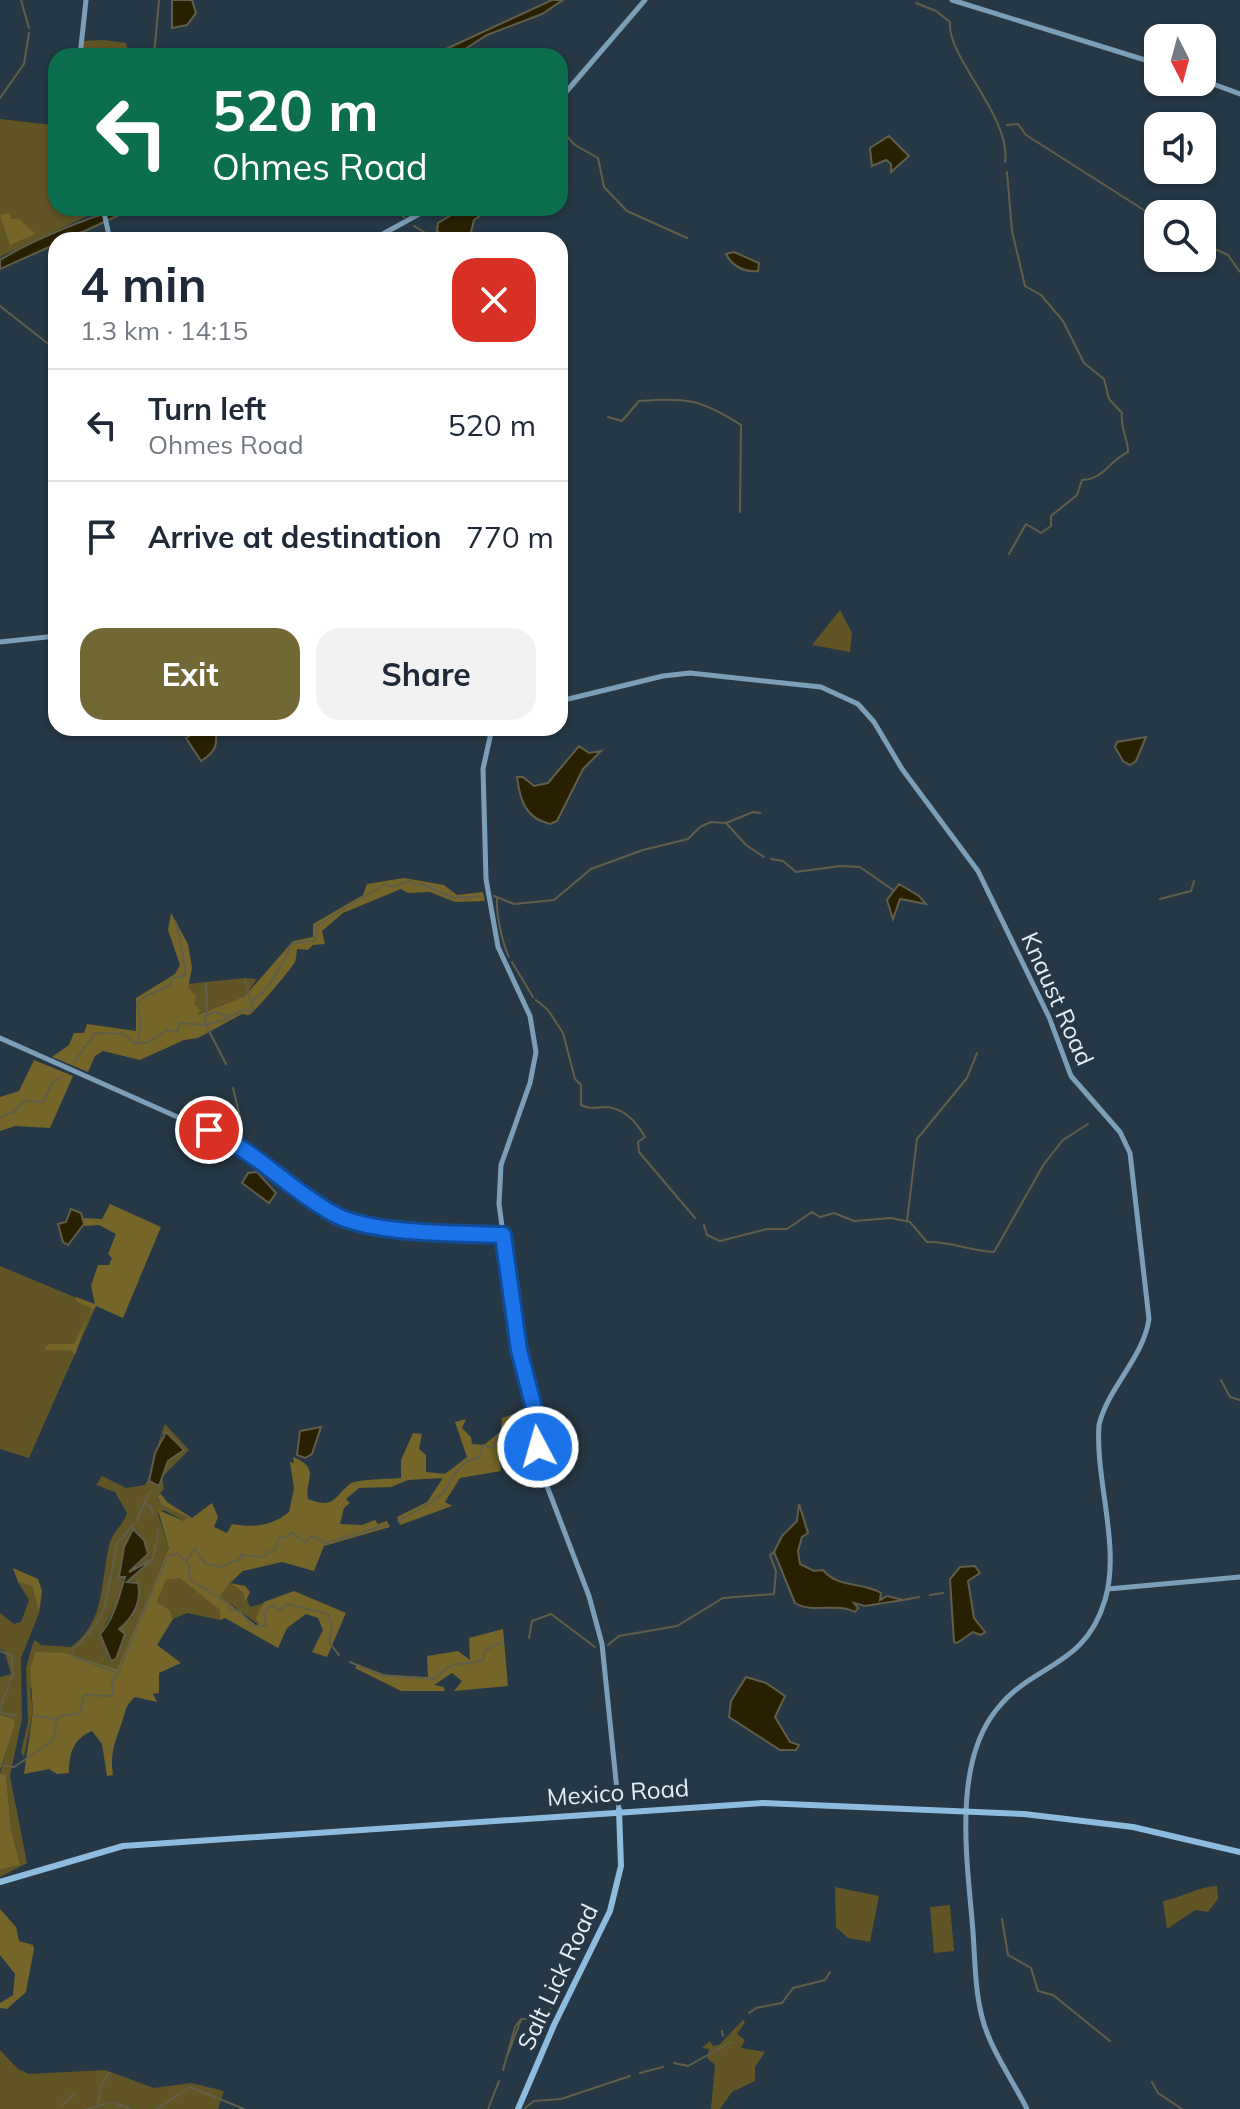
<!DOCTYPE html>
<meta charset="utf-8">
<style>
:root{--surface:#fff;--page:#f2f2f3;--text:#1f2937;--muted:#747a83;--line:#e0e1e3;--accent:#726836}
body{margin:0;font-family:Mulish,sans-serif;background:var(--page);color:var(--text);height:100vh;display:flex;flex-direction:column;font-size:30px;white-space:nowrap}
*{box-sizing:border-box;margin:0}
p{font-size:26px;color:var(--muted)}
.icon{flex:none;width:44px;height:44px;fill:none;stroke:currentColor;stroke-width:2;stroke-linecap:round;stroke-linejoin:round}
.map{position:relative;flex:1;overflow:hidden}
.drawer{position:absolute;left:48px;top:232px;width:520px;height:504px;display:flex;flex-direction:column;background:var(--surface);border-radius:24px;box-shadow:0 2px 6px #0004}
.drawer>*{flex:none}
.hud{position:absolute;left:48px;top:48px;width:520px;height:168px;border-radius:24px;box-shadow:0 2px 6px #0004;background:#0b6e4f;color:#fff;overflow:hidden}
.needle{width:52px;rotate:174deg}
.tools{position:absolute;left:1144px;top:24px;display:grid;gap:16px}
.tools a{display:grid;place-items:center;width:72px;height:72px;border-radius:16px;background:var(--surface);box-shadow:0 2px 6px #0004;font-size:40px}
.pin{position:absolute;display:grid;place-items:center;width:68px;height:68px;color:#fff;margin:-34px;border:4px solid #fff;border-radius:50%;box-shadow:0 2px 8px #0007}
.me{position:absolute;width:88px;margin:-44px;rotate:354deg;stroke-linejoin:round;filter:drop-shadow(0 0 6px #0008)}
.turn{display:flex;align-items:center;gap:28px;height:168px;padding:0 32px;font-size:36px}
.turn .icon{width:104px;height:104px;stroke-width:2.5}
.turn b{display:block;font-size:56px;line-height:68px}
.round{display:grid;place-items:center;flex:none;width:84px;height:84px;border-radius:24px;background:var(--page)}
.headline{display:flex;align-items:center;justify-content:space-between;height:136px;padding:0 32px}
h1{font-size:48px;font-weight:700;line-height:60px}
.cta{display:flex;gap:16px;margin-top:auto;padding:16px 32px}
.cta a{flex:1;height:92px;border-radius:24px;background:var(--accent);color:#fff;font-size:32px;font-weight:700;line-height:92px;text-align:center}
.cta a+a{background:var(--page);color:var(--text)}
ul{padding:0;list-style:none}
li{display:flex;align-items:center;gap:24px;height:112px;padding:0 32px;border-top:2px solid var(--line)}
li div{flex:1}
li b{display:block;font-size:30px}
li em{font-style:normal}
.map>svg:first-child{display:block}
.green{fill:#615425;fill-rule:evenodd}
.forest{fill:#766528}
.water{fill:#292001;stroke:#605e4a;stroke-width:2}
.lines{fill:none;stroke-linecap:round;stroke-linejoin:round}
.stream{stroke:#605e4a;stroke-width:2}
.secondary{stroke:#7b9fb9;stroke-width:5}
.primary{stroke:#8dbcde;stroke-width:6}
.route-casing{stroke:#114b97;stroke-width:20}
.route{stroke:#1a73e8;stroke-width:14}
.labels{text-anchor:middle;stroke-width:8;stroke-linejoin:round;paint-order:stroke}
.street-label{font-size:24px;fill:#e2edf6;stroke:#263845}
</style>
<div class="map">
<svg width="1240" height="2109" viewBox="0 0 1240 2109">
<rect width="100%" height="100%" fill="#263845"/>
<!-- green -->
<path class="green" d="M103,40l23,3 3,13h-46v-15z
M0,119l52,6 4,4v79l44,2 -100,47z
M840,610l12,23 -2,19 -38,-7z
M245,978l12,1 -12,17 -49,19 -9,-31z
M0,1266l96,40 -67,152 -29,-9z
M165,1424l24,26 -27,27 2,12 -7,8 2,4 30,16 -5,4 -20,-11 -6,4 11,34 -52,121 -51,-16 -36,36 3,22 -9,46 -3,-5 7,-30 -2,-54 7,-25 2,-3 6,5 30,2c34,-25 29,-61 38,-101 2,-12 14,-21 18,-33l-12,-21 -19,-7 6,-9 24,12 19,-3c9,-14 12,-43 20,-61zM162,1434h7l15,15 -16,12 -10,25 -8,-5zM134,1530l11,23 -9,16 -7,3 23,-12 -25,22 7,-1 6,10 -8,27 -4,3 3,-10 -3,-4 -5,12 -19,16 3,15 10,-19 -3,-3 12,-6 -7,8 2,10 -8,21 -4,-1 -9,-26 21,-38 5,-53z
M180,1577l40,32v11l-33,-7 -14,6 -3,-9 -13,-8 9,-22z
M18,1582l14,4 7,27 -18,45 1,61 -12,57 17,87 -27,14v-7l20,-5 -9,-36 -5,-53 -6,-2 14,-55 -14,-4v-38l11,-3 -7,-24 -4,-1v-36l14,11 7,-2 8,-22z
M230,1583l15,12 5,12 15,-4 -8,13 2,9 -39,-29z
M1217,1886l1,13 -10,13 -13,-2 -28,19 -4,-28c21,-4 33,-14 54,-15z
M835,1887l44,9 -9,46 -22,-4 -12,-11z
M950,1905l4,46 -20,2 -4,-46z
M743,2020l2,2 -8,12 8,6 -4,8 24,4 -10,15v14l-23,11 -12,17h-9l4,-44 -8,-7 2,-9 -7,-1 8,-7 3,5 6,-1z
M0,2050l18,19 11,5 76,-4 49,18 37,-5 33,8 -6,18h-218z"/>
<!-- forest -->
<path class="forest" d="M9,213l2,6h8l16,15 -25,11 -10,-30z
M404,878l40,7 13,10 26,-3 2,9 -30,1 -25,-10 -22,1 -7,-4 -58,24 -21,18 3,13 -12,1 -5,5 -11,-1c0,1 -1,11 -2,13 -4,7 -39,49 -46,53l-7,-1 -44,24 -14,2 -44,20 -37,-9 -8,5 -7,16 -36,-15 17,-12 5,-12h10l3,-9 49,7v-33l39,-24 5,-9 -12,-35 3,-17 17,31 4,24 -4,20 8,8 -2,8 6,6 -3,5 48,-19 48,-55 20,-4v-13l50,-29 4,-11z
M34,1060l39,16 -23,52 -35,-2 -15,5v-34l19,-6z
M110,1204l51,23 -38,91 -27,-12 -9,13 -12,36 -4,-5h-27l4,-6h26l18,-35 -17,-9 1,-3 19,7 -4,-18 7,-21h11l3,-7 -4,-4 8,-20 -17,-9 -15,1 -1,-8 19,1z
M528,1409l-3,23 -27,19 3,20 -41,7 -15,24 7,4 -52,19 -3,-8 30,-15 16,-24 -35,2 -17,7 -32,1 -13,11 4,4 -6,5 -4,16 22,1 13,-5 3,4 9,-3 3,6 -66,19 -10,25 -32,-9 -39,9 -13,12 15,3 5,6 -4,9 -3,-8 -13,-10 -10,13 36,29 3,-1 -3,-6 8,-16 30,-11 52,22 -19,44 -15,-5 11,-22 -5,-12 -12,-4 -19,14 -9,20 -53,-30 -5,2v-10l-40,-32 -14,2 -9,22 13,8 3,9 -16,26 24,18 -22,10v20l-6,1 4,8 -22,-5c-11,10 -9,15 -14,28 -7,20 -11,28 -8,50l-6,1 -5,-32 -10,-13c-19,8 -23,22 -23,42l-12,1 -8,-5 -25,5 9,-63 -3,-42 6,-17 30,1 51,16 52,-121 -11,-38 26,11 4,-4 -26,-12 -5,-9 4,-2 6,8 25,16 20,-15 6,14 -4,10 13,6 5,-9c23,4 39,2 57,-12l5,-24 -4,-26 4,1 -1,-6c29,12 11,23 15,42 27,11 26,-3 42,-15 6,-5 42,-5 51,-6v-18l12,-27 9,1 -3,15 7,6v17l19,2 22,-17 -12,-35 11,-3 -4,9 9,9 1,7 12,1 17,-14 1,-13z
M13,1568l25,11 4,12 -3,22 -7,-27 -14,-4z
M503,1629l5,57 -54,5 8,-10 -10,-8 -18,12 10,2 1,4h-44l-46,-23 2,-4 29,11 42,2 -1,-21 31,-5 12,9 -1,-22z
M0,1715l14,4 1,4 -15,47z
M0,1774l6,1 5,54 9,36 -20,5z
M0,1909l16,18 3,14 14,4 1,4 -8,43 -19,17 -7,-1v-5l13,-8 2,-21 -15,-19z"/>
<!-- water -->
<path class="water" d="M172,0h20l4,13 -9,12 -15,3z
M552,0h11l-21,14 -55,21 -25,16 -31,5z
M889,136l20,20 -18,16v-8l-5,-4 -14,6 -2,-18z
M134,208l-49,23 -29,9v4l-56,25v-9c27,-17 105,-52 134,-52z
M463,208h28l-17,12 -5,20h-21l-11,-9 1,-8z
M734,252l25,11 -1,8c-13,2 -26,-5 -32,-17z
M202,729h13c4,16 -1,24 -14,32l-15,-23z
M1146,737l-10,24 -6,4 -7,-4 -8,-14 2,-5z
M579,746l10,7 12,-2 -18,18 -26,52 -7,3c-25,-6 -30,-24 -33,-47h6l11,9 14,-3z
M899,884l20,12 7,8 -26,-5 -7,20 -6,-19z
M257,1172l19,21 -7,10 -27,-20 6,-10z
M71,1209l10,4 3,11 -16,21 -5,-3 -5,-18 8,-2z
M321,1427l-9,27 -7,4 -8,-3 3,-24z
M166,1432l18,18 -16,11 -9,25 -10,-5 6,-28z
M799,1504l9,29 -6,4 -4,14 2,13 14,7 9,-1c16,19 38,11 58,23l-1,7 7,-4 16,4 -38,6 -11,-3 4,5 -3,4c-18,-10 -42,2 -60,-9l-21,-51 8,-16 15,-15z
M133,1529l11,11 4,14 -19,18 24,-13 -26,23 11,1c4,19 -5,35 -19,46l6,5 -9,25 -5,2 -11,-27c14,-14 20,-41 25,-57h-6l5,-30z
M975,1566l5,7 -12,8 6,37 11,14 -4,3 -8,-3 -16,11 -3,-1 -4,-63 10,-12z
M746,1677l20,6 19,13 -10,21 15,25 9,3 -3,5h-16l-51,-33 2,-16z"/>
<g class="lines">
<!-- stream -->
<path class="stream" d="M21,0l8,28
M916,3l20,8 14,11c-4,34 62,96 55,140
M154,56l5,-56
M0,98l24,-34 5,-31
M1007,125l11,-1 8,11 132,84
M560,129l15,16 23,13 6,29 23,24 60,27
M1007,172l5,59 13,55 16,9 22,26 21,42 20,16 5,20 13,14c-2,15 6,25 6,39 -18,8 -25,28 -46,28l-5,15 -26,21v10l-10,7 -15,-9 -17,30
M393,208l11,9
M414,226l23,14
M1202,243l26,12 12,17
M0,306l56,44
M560,382l6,10
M608,417l14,4 17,-20c47,-3 60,-3 102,24l-1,87
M727,824l19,21 18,12
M771,859l12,2 13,11 44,-6 20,1 33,23
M494,896l20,8 40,-4 37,-31 52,-19 45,-11 12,-12 11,-5 15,1 27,-11 7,1
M497,899c-1,14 5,44 12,58
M1160,899l31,-8 3,-10
M512,962l21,35
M245,981l6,21
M206,983l1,30
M143,998l27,-13 1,-6 14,-4c1,-6 -7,-49 -10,-54
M536,1000l12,10 15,23 12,46 6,6v20c10,5 15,2 25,2 18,1 31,16 39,30l-7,5 1,10 56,66
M138,1041l3,-18 -4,-19 4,-4
M74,1062l21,-29 29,1 10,9h13l20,-13 10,2 3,-9 26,2 -2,-9 11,-4 15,5 13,-7 10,1 -1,-11c15,-5 33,-40 39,-56l24,-4 3,-15 67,-41 7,3 18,-6 5,5 7,-2 32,14 27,-2
M226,1064l-20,-39 23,-7
M233,1088l7,29
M0,1117l14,-5 10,-11 19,1 10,-20 9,-6
M907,1221l10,-82 50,-61 10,-25
M704,1225l3,10 13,6 47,-12h20l25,-17 8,5 14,-4 20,8 37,-3 19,4 17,20c24,-1 43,9 67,10l50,-88 19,-24 25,-16
M1221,1380l9,17 10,3
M537,1395l6,18
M541,1414l21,3
M144,1503l7,-12
M137,1521l7,-18 6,2 3,10
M398,1521c17,-11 40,-17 51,-37 6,-12 15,-25 30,-26l4,-13 11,3 3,-11 29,-23
M157,1542l1,-11
M153,1558l3,-13
M187,1560l8,-11 10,14 15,4 20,-8 1,-4 23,2 3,-5h7l5,-14 8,-1 4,-5 14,10 7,-6 14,7 60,-18
M156,1583l13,-28 9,-1 11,11 1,15 38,23 2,6 9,2 14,15h13l-2,-14 8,-7 8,5 7,-6 41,10 4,13 -3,15 10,13
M930,1595l13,-2
M903,1600l16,-3
M529,1638l3,-17 19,-7 44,33
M608,1645l11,-9 58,-10 46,-28 51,-4 2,-23 -6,-16 4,-3
M75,1648l21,-23 9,-19 12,-62 17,-21
M73,1650l-1,6 46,17
M0,1651l12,5 1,17 -13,36 2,4 15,3
M350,1662l31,13 54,4c25,-25 22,-10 48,-19l1,-9 18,-9
M122,1664l32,-77
M34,1716l23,3
M0,1765l14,2 39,-26 5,-24 22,-4 4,-18 29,1 -1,-14 9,-15
M1002,1919l6,36 23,13 7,23 15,4 57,46
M749,2013l7,-5 26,-5 11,-15 32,-8 5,-8
M522,2019l22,-1 10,-14
M722,2031l1,5
M508,2054l13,-34
M674,2063l14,3 43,-24
M503,2070l12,-43 6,-8
M640,2073l23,-6
M1152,2082l6,11 24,16
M99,2089l10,-16
M98,2103l2,-11
M62,2105l13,-12
M525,2108l9,-7 27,-2 69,-23
M87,2109l26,-7 17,7
M157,2109l33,-22 54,22
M488,2109l11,-28"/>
<!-- secondary -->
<path class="secondary" d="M952,0l206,64
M80,56l6,-56
M1202,80l38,14
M560,99l85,-99
M103,208l7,32
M372,240l58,-32
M0,642l56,-6
M560,701l103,-25 27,-3 131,14 37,17 16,18 28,47 76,102 71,146 22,59 49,56 10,21 19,166c-6,40 -41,68 -50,106 -4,55 22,122 6,175 -20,68 -72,63 -108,109 -46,56 -29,156 -24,223 2,28 2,58 9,85 8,32 30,62 45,92
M492,728l-9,41 3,110 12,68 32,69 6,36 -6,31 -29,82 -2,39 18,131 16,69 9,69 47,123 13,48 17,166
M0,1038l245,109 84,65 16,8 22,5 136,10
M1108,1589l132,-12"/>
<!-- primary -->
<path class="primary" d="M0,1882l123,-36 640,-43 261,11 109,13 107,25
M518,2109l36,-84 56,-114 11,-45 -2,-56"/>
</g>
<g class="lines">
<!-- route casing -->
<g class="route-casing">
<path id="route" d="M209,1130c50,24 79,58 123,83 38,22 126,20 171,22l16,115 14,54 5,43"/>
</g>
<!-- route -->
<use href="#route" class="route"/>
</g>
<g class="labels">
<!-- street labels -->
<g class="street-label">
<text transform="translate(1057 999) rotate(66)" y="8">Knaust Road</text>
<text transform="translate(618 1793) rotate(-4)" y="8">Mexico Road</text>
<text transform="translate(558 1977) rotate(-65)" y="8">Salt Lick Road</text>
</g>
</g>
</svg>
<div class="tools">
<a><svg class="needle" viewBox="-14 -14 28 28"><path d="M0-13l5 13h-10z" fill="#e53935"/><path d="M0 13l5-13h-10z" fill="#747a83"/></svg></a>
<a><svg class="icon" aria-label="sound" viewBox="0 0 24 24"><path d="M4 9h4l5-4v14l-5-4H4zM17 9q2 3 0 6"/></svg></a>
<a><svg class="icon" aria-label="search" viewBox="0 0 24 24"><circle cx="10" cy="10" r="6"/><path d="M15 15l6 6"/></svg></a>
</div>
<div class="pin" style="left:209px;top:1130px;background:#d93025"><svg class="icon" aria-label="arrive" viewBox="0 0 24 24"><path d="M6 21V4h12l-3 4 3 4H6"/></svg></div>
<svg class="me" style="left:538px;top:1447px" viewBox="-20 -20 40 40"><circle r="17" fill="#1a73e8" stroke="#fff" stroke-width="3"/><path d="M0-11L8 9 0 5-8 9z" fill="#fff"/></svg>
<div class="hud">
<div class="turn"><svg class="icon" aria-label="left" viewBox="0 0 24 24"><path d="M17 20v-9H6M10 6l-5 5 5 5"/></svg><div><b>520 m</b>Ohmes Road</div></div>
</div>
<section class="drawer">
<div class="headline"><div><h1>4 min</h1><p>1.3 km · 14:15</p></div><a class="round" style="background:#d93025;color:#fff"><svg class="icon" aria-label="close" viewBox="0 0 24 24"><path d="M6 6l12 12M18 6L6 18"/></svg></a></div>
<ul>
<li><svg class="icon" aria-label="left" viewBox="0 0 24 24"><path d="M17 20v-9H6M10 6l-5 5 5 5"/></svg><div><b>Turn left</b><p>Ohmes Road</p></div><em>520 m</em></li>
<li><svg class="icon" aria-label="arrive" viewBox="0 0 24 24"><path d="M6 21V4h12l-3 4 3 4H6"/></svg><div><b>Arrive at destination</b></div><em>770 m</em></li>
</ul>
<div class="cta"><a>Exit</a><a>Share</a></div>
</section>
</div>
